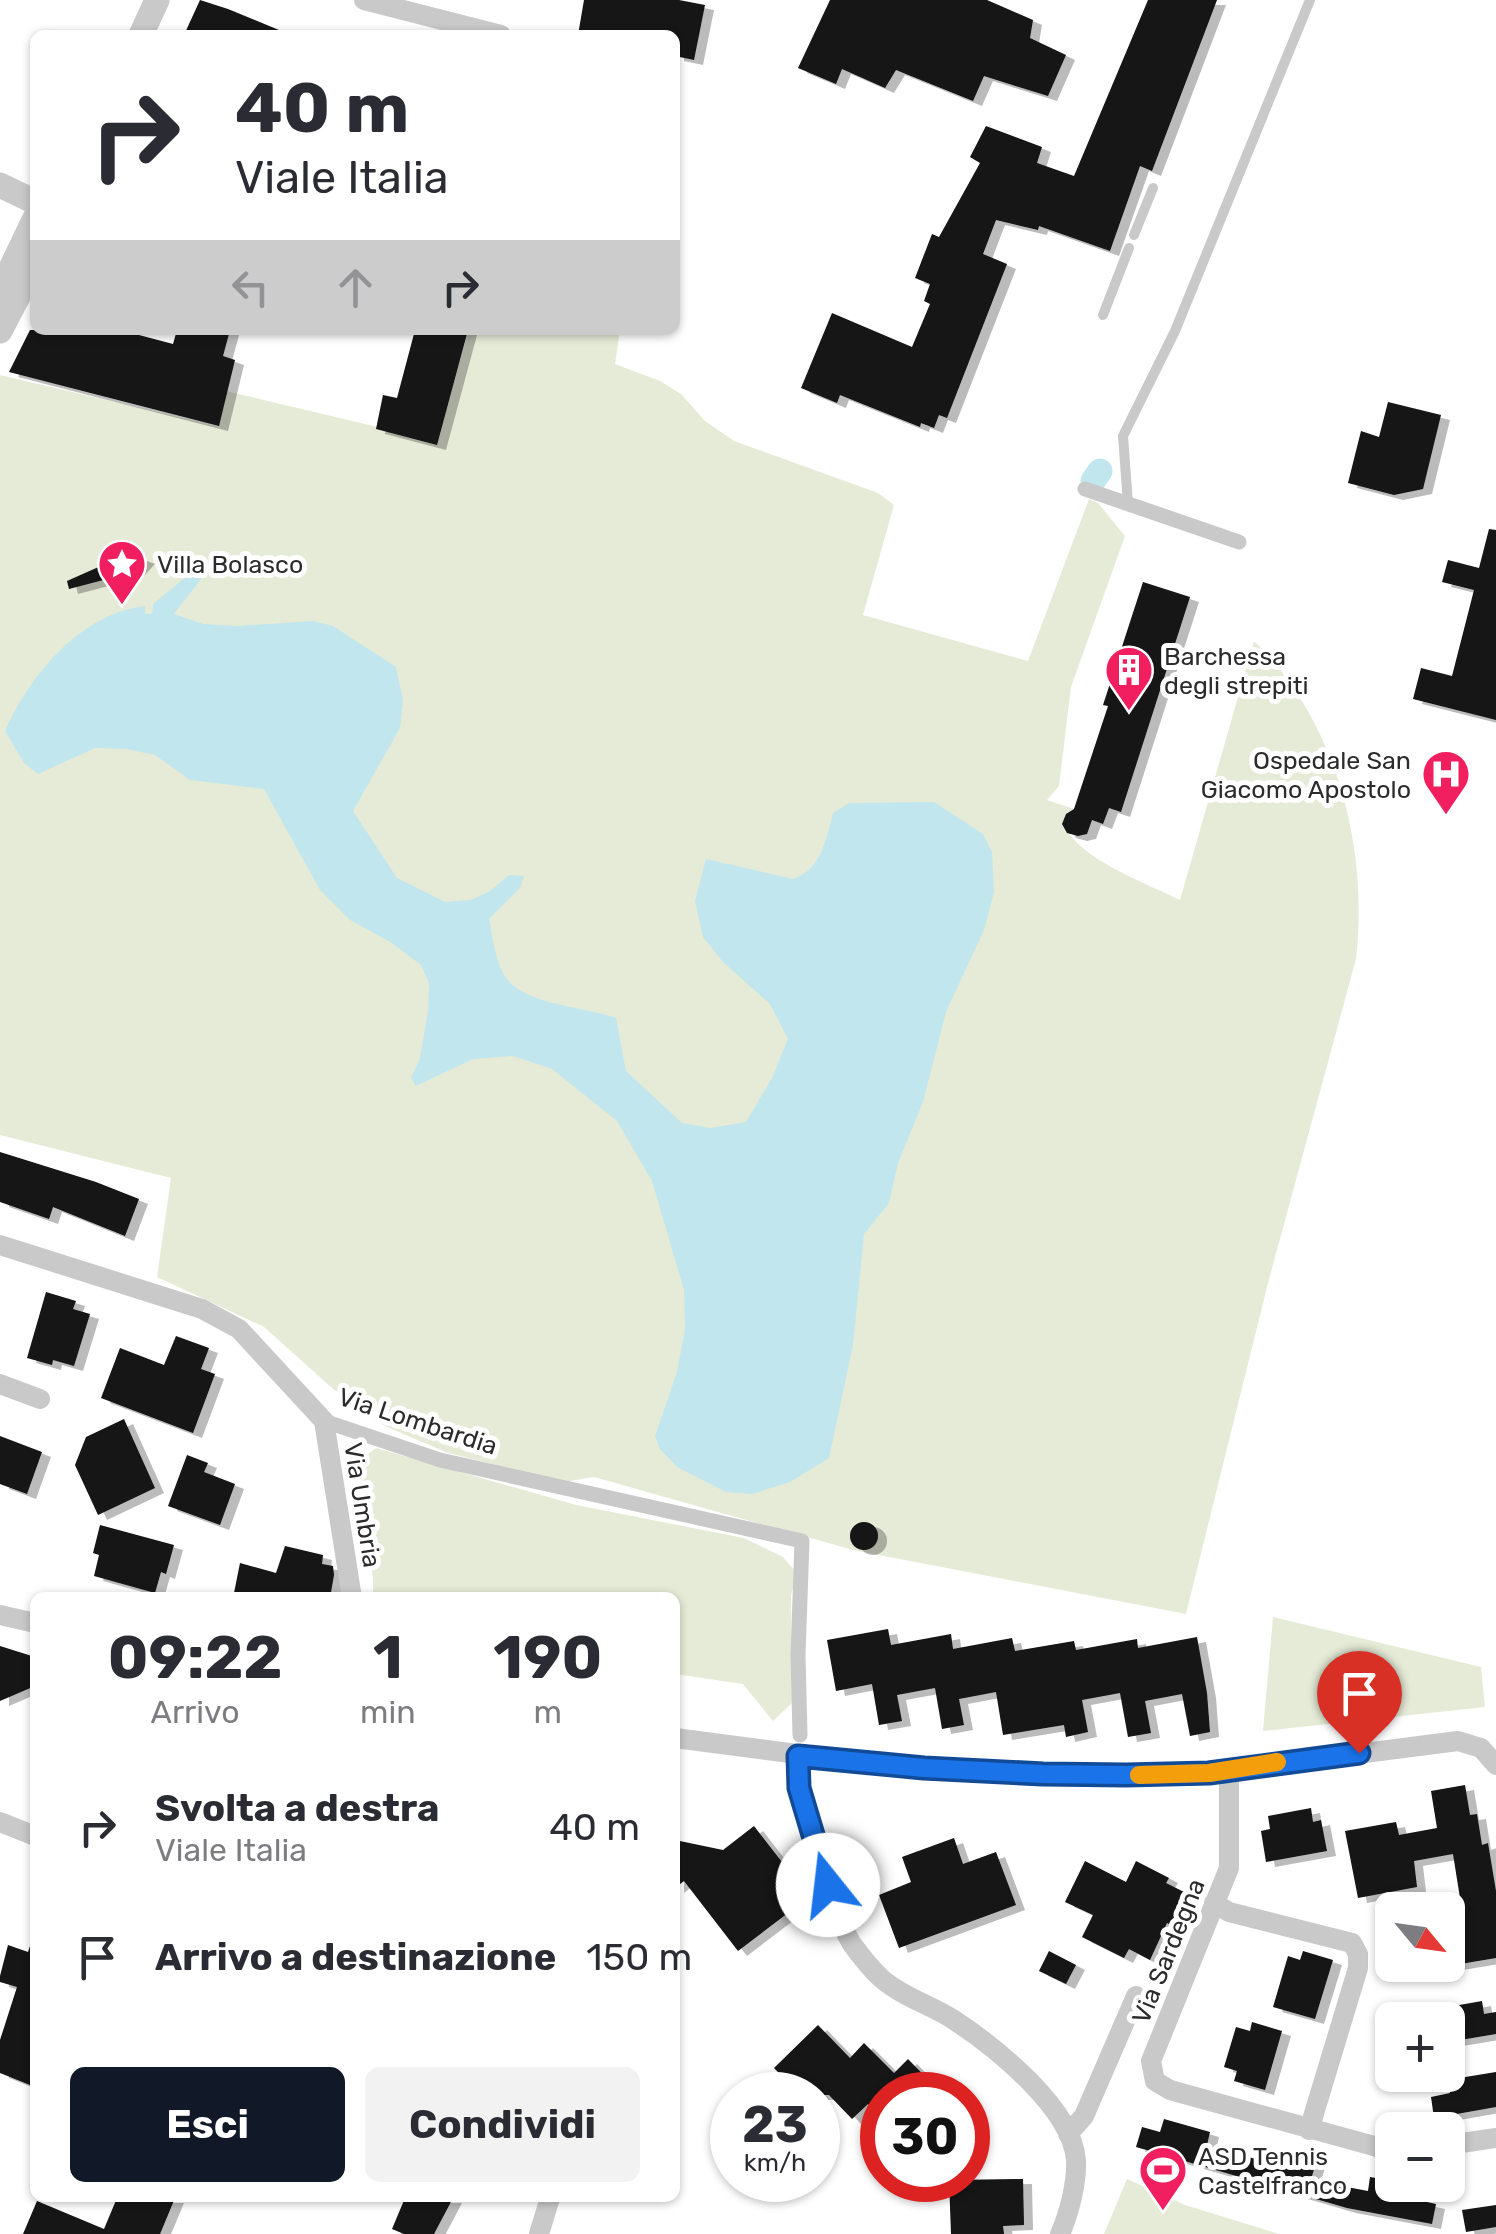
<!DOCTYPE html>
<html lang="it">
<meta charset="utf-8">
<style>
:root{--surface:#fff;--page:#f2f2f3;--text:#2b2b33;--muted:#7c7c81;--accent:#111827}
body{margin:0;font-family:Rubik,sans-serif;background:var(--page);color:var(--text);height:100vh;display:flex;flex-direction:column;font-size:38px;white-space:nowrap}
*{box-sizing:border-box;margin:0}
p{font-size:32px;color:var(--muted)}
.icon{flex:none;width:55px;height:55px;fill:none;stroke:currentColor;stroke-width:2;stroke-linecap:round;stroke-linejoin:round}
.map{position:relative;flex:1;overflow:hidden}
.panel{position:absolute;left:30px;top:1592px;width:650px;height:610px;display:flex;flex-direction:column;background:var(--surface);border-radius:15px;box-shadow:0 2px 8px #0004}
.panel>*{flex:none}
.banner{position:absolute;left:30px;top:30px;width:650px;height:305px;border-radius:15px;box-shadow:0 2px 8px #0004;background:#fff;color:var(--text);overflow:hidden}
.needle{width:65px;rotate:119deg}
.buttons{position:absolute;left:1375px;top:1892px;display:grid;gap:20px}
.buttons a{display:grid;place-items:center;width:90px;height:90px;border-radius:15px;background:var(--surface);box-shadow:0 2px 8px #0004;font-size:50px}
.speed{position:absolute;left:710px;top:2072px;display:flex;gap:20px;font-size:50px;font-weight:700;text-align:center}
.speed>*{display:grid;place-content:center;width:130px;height:130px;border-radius:50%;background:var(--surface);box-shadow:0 2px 8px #0004;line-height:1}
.speed small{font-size:25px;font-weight:400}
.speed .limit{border:15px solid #d22;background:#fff;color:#111}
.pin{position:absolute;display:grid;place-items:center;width:85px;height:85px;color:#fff;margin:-102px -42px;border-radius:50% 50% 50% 0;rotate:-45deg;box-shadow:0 0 10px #0007}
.pin .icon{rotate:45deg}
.me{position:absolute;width:110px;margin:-55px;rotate:344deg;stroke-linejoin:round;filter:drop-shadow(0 0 8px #0008)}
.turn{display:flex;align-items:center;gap:35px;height:210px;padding:0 40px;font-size:45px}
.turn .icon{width:130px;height:130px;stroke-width:2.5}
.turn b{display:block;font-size:70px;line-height:85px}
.lanes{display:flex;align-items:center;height:95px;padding:0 40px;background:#0003;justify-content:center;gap:50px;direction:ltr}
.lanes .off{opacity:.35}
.eta{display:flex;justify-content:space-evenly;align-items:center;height:170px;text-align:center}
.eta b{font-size:60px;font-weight:700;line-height:70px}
.action{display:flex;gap:20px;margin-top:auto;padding:20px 40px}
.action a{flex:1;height:115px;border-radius:15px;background:var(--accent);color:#fff;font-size:40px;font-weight:700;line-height:115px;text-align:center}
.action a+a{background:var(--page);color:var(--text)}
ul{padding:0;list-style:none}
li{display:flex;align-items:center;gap:30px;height:130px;padding:0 40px}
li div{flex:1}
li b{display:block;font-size:38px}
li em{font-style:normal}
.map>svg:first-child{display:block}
.green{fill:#e6ebd7}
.water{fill:#c1e6ed}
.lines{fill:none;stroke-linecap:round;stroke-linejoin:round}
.canal{stroke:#c1e6ed;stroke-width:25}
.building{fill:#131313;filter:url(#shadow)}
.service{stroke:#c9c9c9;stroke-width:10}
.pedestrian{stroke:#c9c9c9;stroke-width:15}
.minor{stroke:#c9c9c9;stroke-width:20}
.tertiary{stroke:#c9c9c9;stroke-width:25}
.route-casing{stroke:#114b97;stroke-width:25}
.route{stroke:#1a73e8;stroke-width:18}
.slow{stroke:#f59e0b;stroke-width:18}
.labels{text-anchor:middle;stroke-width:10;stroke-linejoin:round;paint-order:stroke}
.poi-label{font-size:25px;fill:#2c2c2c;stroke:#fff;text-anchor:start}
.street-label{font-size:25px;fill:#2c2c2c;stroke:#fff}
</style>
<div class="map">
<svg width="1496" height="2234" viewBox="0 0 1496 2234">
<defs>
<filter id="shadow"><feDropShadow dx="9" dy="5" stdDeviation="0" flood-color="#0004"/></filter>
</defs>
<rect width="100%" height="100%" fill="#fff"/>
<!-- green -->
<path class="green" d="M469,330h151l-5,34 45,17 21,13 24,27 29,20 144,52 16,12 -31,110 165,46 61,-162 9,4 27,33 -54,151 -12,99 -12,14 27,9 -8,5 -3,10c17,36 83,59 117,76l74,-259c82,79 115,206 102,318l-88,324 -82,331 -333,-64 -259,-73 -30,5 -116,-29 -63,-27 -53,-38 -68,-61 -107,-50 14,-99 -171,-43v-760l217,51 9,-35 211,50z
M376,1448l200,57 168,33 39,19 14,16 -6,22 1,108 -19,18 -30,-37 -68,-10v-76l-302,-1v-20l-20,-91 5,-25z
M1273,1617l208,50 4,40 -222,24z
M1127,2179l58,26 94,29h-175z"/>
<!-- water -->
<path class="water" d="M198,567l10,3 -34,44 29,10 35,2 75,-5 20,5 63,41 7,33 -3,28 -47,83 44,67 48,24 26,-2 19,-9 19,-16 15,1 -4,12 -31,31c4,19 6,44 18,60 19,26 79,28 109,39l10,53 56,52 28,5 36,-6 26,-44 16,-39 -18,-35 -47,-42 -20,-25 -8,-36 11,-42 87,20c29,-10 33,-40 40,-66l16,-10 85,-1 49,32 9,18 2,40 -10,38 -38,82 -23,90 -25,61 -9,40 -25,31 -11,111 -24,113 -39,24 -38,12 -26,-2 -49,-25 -17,-18 -5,-13 22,-64 8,-43 -1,-39 -32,-109 -35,-60 -65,-52 -39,-13 -40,3 -57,27 -5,-8 9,-20 8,-47 1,-28 -8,-18 -29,-22 -42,-23 -30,-30 -56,-101 -74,-9 -35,-25 -29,-6 -31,-1 -57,26 -14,-11 -19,-32c26,-57 75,-117 140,-125v8h7l1,-10z"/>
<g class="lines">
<!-- canal -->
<path class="canal" d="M1093,481l7,-10"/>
</g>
<!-- building -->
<path class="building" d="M200,0l28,9 63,26h-107z
M584,0h95l26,5 -11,55 -19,-4v-21h-97z
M830,0h157l46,20 -3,18 36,17 -18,41 -64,-20 -11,25 -77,-31 -11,18 -43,-19 -6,15 -38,-16z
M1148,0h69l-65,171 -12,-5 -30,85 -71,-25 -1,4 -42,-10 -13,34 24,10 -60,154 -8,-3 -5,13 -13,-5 -1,4 -80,-32 -3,8 -36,-15 31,-75 80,34 18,-43 -6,-3 6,-17 -15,-6 17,-44 7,3 41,-74 -10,-6 16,-31 56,21 -5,16 37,13z
M30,330h90l53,14 4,-14h53l-7,26 12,4 -16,66 -210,-54z
M415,330h53l-31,115 -61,-16 7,-34 14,3z
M1388,402l53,13 -18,74 -29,6 -46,-12 13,-52 18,6z
M1489,529l7,1v190l-83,-21 8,-31 31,8 22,-86 -32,-8 6,-22 31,8z
M130,553l16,6 -12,13 -65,17 -2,-8z
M1143,582l47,15 -69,215 -12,-4 -6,16 -11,-4 -5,14 -9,2 -11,-3 -5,-9 4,-10 8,-5 34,-103 -5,-1z
M0,1152l96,30 43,17 -14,37 -72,-29 -4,12 -49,-17z
M46,1292l30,9 -3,8 17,5 -16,52 -21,-6 -1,5 -25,-7z
M176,1336l33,12 -8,21 14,5 -22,59 -92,-35 19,-50 44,17z
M124,1419l31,69 -57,27 -23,-50 11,-28z
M0,1436l42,16 -15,42 -27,-10z
M187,1455l21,8 -4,9 31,12 -15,41 -52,-19z
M850 1536a14 14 0 1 1 28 0a14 14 0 1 1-28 0Z
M100,1525l74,20 -8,29 -5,-2 -6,21 -61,-17 5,-21 -6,-2z
M285,1546l38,9 -1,9 11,2 1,9 -4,23h-97l7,-35 36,10z
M888,1629l3,16 60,-11 2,15 59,-11 3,13 59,-10 2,9 61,-11 1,9 59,-11 10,56 3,39 -20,4 -8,-42 -37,7 6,32 -23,4 -8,-44 -38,7 6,32 -22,5 -2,-12 -61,10 -7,-43 -37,7 5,26 -22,4 -7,-41 -38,7 5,26 -23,4 -7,-41 -36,7 -9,-51z
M0,1646l35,11v29l-35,15z
M1465,1785l5,30 7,-1 5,31 6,-2 8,48v67l-48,8v-46l15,-3 -10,-63 -39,7 3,26 -59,11 -13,-67 51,-9 3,13 38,-7 -6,-37z
M1311,1808l2,14 8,-2 6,31 -61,11 -5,-31 9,-2 -2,-13z
M754,1826l55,71 -71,54 -54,-70 -9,7v-48l48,10z
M954,1838l9,26 33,-12 20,53 -117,43 -20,-53 32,-13 -9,-25z
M1085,1861l41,21 10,-21 33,17 -3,5 26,13 -15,32 -10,-5 -17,37 -21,-11 -5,9 -42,-21 11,-22 -28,-13z
M31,1943h4v144l-35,-14v-33l17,-53 -17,-5v-6l8,-31 20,7z
M1049,1951l27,14 -10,19 -27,-13z
M1303,1951l30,9 -18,59 -42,-12 15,-51 12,4z
M1482,2001l2,13 12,-2v22l-48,8v-35z
M1252,2022l30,9 -17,59 -31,-9 3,-10 -13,-4 12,-40 14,4z
M818,2025l32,33 14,-15 30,30 14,-14 35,36h-61v24l-14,-15 -16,15 -23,-24h-29l-26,-27z
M1496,2072v35l-62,11 -3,-21 19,-4 -3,-13z
M1164,2119l46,13 -3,13 59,17 3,-13 47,14 -4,13 35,11 21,4 2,-14 22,4v4h29l-3,15 18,4 -4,20 -85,-16 -211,-61 6,-20 18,5z
M1023,2179l1,46 -21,1 1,8h-53l-2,-54z
M117,2198h58l-15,36h-137l14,-33 67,28z
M405,2198h48l-19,36h-30l-12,-5z
M1496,2205v22l-30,5 -4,-22z"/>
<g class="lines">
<!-- service -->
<path class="service" d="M1134,235l19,-47
M1103,315l26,-67
M1128,504l-5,-68 52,-105 135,-331"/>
<!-- pedestrian -->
<path class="pedestrian" d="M1085,489l154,53
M324,1421l116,39 362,81 -4,114 2,80"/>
<!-- minor -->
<path class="minor" d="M364,0l137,35
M0,1245l202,64 37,20 85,92 28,177
M0,1384l40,15
M0,1615l35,8
M675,1738l190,25 178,12 166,-2 249,-32 23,7 15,17
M798,1756c-3,42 32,152 54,188 8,11 20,26 30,35 21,18 49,26 72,41 41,27 118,88 122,140 1,23 -7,54 -16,74
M1229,1771v97l-78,193 4,20 15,9 222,61
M0,1822l35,14
M1214,1903l15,9 123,31 6,11v14l-49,162
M1068,2134l16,-18 52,-120
M1448,2145l48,-7
M539,2234l11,-36"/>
<!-- tertiary -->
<path class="tertiary" d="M141,35l16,-35
M0,185l35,17
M0,291l35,-73
M0,331l35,-67"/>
</g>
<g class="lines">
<!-- route casing -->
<g class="route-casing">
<path id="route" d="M828,1885l-29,-97 -1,-32 126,12 119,6 83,1 83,-2 150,-20"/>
</g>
<!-- route -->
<use href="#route" class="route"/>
<!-- slow -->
<path class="slow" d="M1139,1775l70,-2 68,-11"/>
</g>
<!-- icons -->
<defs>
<g id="sight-pin" transform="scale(2.5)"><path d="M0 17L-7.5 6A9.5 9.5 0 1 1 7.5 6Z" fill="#f11f5f" stroke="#fff"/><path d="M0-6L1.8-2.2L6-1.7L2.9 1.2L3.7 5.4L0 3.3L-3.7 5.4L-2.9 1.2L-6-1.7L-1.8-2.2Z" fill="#fff"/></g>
<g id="building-pin" transform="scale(2.5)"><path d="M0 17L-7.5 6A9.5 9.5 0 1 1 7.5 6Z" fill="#f11f5f" stroke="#fff"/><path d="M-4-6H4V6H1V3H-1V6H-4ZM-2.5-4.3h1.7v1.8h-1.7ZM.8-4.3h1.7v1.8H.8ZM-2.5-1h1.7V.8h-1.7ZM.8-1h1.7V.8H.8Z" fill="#fff"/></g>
<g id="hospital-pin" transform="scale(2.5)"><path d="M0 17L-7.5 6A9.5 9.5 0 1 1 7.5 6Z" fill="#f11f5f" stroke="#fff"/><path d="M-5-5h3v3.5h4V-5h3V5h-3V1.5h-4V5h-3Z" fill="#fff"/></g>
<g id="stadium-pin" transform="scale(2.5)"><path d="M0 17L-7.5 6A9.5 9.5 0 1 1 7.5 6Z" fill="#f11f5f" stroke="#fff"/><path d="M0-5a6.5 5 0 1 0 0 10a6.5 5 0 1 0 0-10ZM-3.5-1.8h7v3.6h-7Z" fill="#fff"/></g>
</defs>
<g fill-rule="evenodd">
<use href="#sight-pin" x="122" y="564"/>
<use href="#building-pin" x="1129" y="670"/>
<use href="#hospital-pin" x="1446" y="774"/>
<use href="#stadium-pin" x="1163" y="2170"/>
</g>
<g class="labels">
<!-- poi labels -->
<g class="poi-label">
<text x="157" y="573">Villa Bolasco</text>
<text x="1164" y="665">Barchessa<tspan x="1164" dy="29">degli strepiti</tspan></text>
<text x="1411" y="769" text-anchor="end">Ospedale San<tspan x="1411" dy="29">Giacomo Apostolo</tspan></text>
<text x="1198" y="2165">ASD Tennis<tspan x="1198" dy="29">Castelfranco</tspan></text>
</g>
<!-- street labels -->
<g class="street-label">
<text transform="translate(418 1421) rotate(18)" y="9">Via Lombardia</text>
<text transform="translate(363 1505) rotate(81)" y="9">Via Umbria</text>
<text transform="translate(1168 1951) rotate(-68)" y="9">Via Sardegna</text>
</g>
</g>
</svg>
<div class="buttons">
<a><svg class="needle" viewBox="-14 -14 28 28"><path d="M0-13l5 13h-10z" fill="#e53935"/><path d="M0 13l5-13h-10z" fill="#7c7c81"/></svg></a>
<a>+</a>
<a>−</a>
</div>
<div class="speed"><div>23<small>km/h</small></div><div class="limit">30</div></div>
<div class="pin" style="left:1359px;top:1753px;background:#d93025"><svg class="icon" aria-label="arrive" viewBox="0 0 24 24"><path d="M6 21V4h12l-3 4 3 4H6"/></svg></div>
<svg class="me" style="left:828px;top:1885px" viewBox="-20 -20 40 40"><circle r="19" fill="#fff"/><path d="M0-13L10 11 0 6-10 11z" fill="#1a73e8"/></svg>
<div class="banner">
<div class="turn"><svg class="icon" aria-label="right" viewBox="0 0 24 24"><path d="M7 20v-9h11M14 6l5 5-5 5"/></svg><div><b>40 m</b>Viale Italia</div></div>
<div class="lanes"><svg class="icon off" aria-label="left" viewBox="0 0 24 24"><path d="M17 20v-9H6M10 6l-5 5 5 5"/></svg><svg class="icon off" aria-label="ahead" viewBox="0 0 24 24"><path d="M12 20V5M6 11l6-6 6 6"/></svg><svg class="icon" aria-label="right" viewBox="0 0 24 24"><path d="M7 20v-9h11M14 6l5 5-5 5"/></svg></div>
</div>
<section class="panel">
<div class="eta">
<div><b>09:22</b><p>Arrivo</p></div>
<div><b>1</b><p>min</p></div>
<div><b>190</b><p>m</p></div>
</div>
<ul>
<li><svg class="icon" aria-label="right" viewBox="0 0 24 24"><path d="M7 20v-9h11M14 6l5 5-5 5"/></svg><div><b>Svolta a destra</b><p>Viale Italia</p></div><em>40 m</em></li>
<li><svg class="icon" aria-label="arrive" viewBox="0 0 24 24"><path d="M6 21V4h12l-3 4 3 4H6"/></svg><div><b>Arrivo a destinazione</b></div><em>150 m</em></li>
</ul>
<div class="action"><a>Esci</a><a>Condividi</a></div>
</section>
</div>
